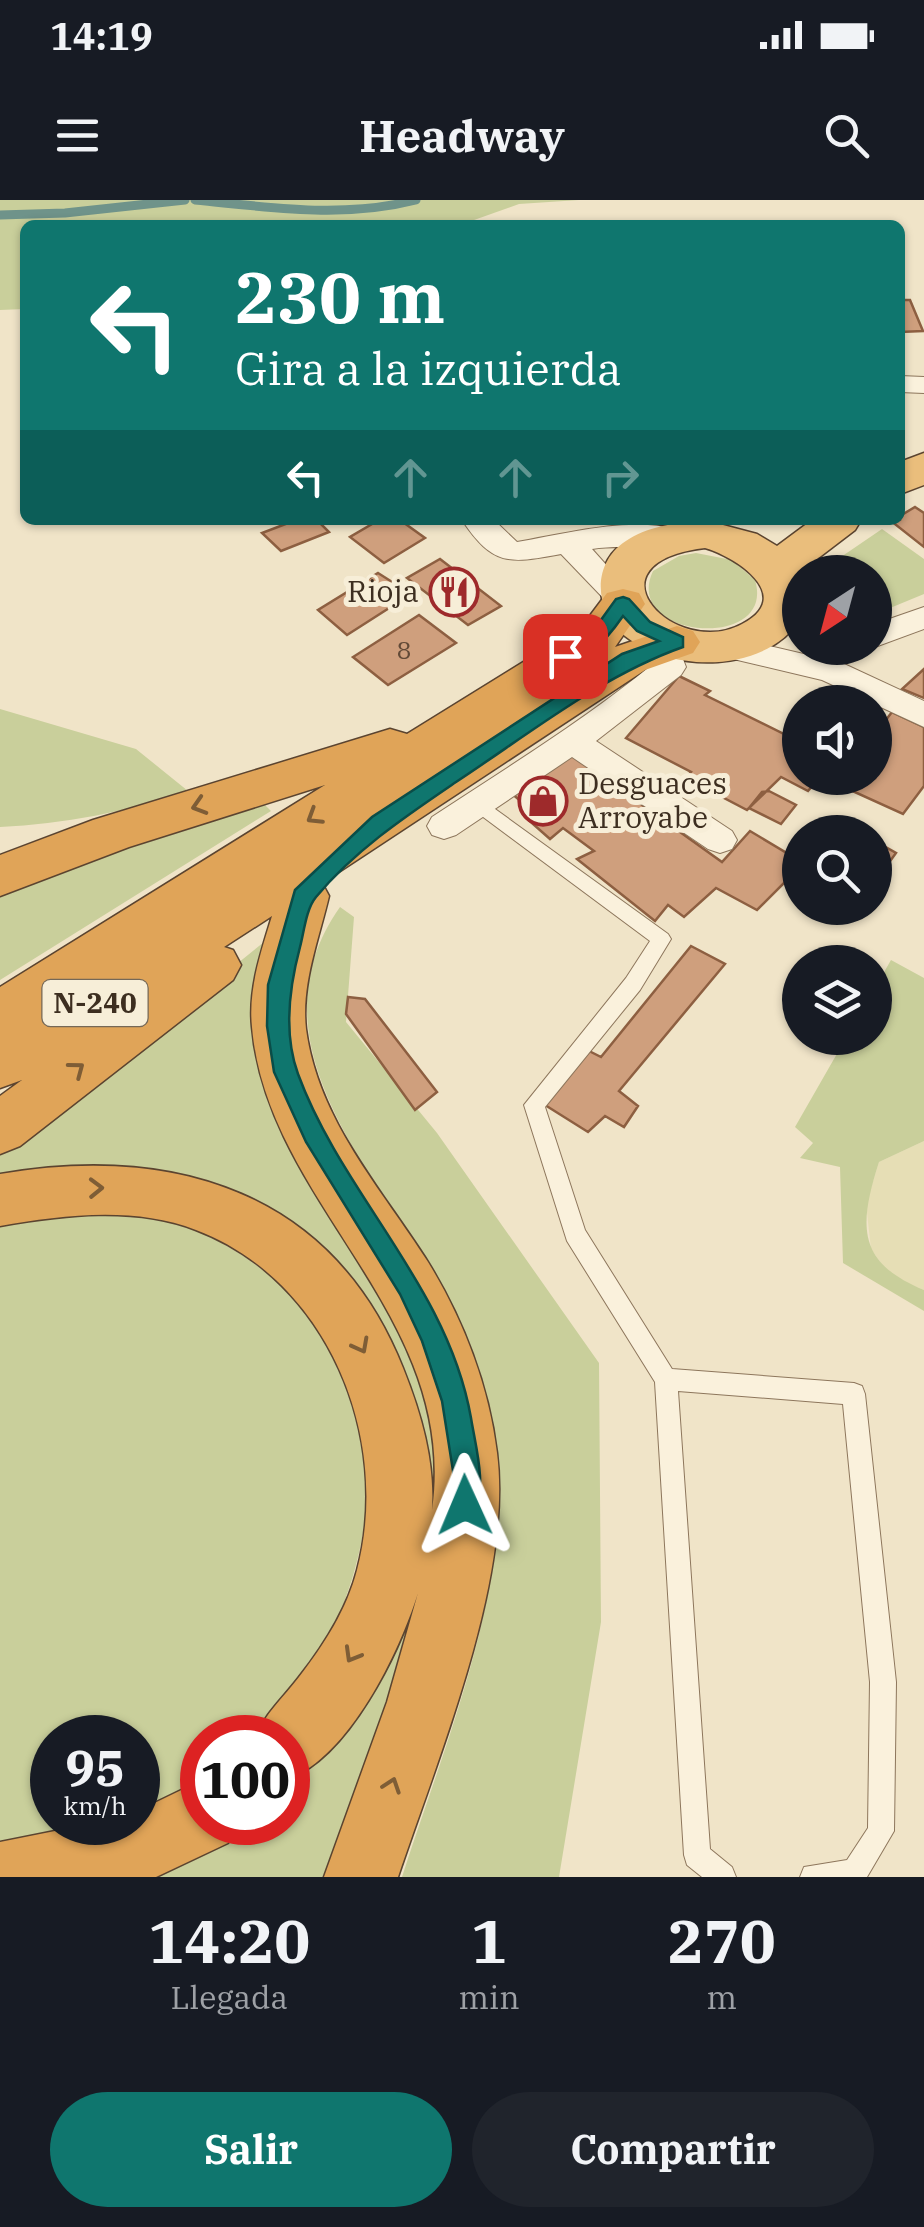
<!DOCTYPE html>
<html lang="es">
<style>
:root{--surface:#171b24;--page:#20242c;--text:#f1f3f6;--muted:#9ea1a6;--accent:#0f766e}
body{margin:0;font-family:"IBM Plex Serif",serif;background:var(--page);color:var(--text);height:100vh;display:flex;flex-direction:column;font-size:38px;white-space:nowrap}
*{box-sizing:border-box;margin:0}
p{font-size:32px;color:var(--muted)}
.icon{flex:none;width:55px;height:55px;fill:none;stroke:currentColor;stroke-width:2;stroke-linecap:round;stroke-linejoin:round}
.map{position:relative;height:1677px;overflow:hidden}
.side{display:flex;flex-direction:column;background:var(--surface);flex:1}
.side>*{flex:none}
.hud{position:absolute;left:20px;top:20px;width:885px;height:305px;border-radius:15px;box-shadow:0 2px 8px #0004;background:#0f766e;color:#fff;overflow:hidden}
.needle{width:65px;rotate:216deg}
.tools{position:absolute;left:782px;top:355px;display:grid;gap:20px}
.tools a{display:grid;place-items:center;width:110px;height:110px;border-radius:50%;background:var(--surface);box-shadow:0 2px 8px #0004;font-size:50px}
.speed{position:absolute;left:30px;top:1515px;display:flex;gap:20px;font-size:50px;font-weight:700;text-align:center}
.speed>*{display:grid;place-content:center;width:130px;height:130px;border-radius:50%;background:var(--surface);box-shadow:0 2px 8px #0004;line-height:1}
.speed small{font-size:25px;font-weight:400}
.speed .limit{border:15px solid #d22;background:#fff;color:#111}
.pin{position:absolute;display:grid;place-items:center;width:85px;height:85px;color:#fff;margin:-42px;border-radius:20px;box-shadow:0 5px 15px #0006}
.me{position:absolute;width:110px;margin:-55px;rotate:359deg;stroke-linejoin:round;filter:drop-shadow(0 0 8px #0008)}
.turn{display:flex;align-items:center;gap:35px;height:210px;padding:0 50px;font-size:45px}
.turn .icon{width:130px;height:130px;stroke-width:2.5}
.turn b{display:block;font-size:70px;line-height:85px}
.lanes{display:flex;align-items:center;height:95px;padding:0 50px;background:#0003;justify-content:center;gap:50px;direction:ltr}
.lanes .off{opacity:.35}
.eta{display:flex;justify-content:space-evenly;align-items:center;height:170px;text-align:center}
.eta b{font-size:60px;font-weight:700;line-height:70px}
.button{display:flex;gap:20px;margin-top:auto;padding:20px 50px}
.button a{flex:1;height:115px;border-radius:60px;background:var(--accent);color:#fff;font-size:40px;font-weight:700;line-height:115px;text-align:center}
.button a+a{background:var(--page);color:var(--text)}
.status{display:flex;justify-content:space-between;align-items:center;height:70px;padding:0 50px;background:var(--surface);direction:ltr}
.status svg{height:28px;fill:currentColor}
header{display:flex;justify-content:space-between;align-items:center;height:130px;padding:0 50px;background:var(--surface);font-size:45px;font-weight:700}
.map>svg:first-child{display:block}
.farmland{fill:#e6deb5}
.green{fill:#c9cf9b}
.lines{fill:none;stroke-linecap:round;stroke-linejoin:round}
.stream{stroke:#6f938a;stroke-width:9}
.building{fill:#cf9f7d;stroke:#8d5f41;stroke-width:2.5}
.service-casing{stroke:#8d765c;stroke-width:2}
.minor-casing{stroke:#8d765c;stroke-width:2}
.trunk-casing{stroke:#5b4430;stroke-width:3}
.motorway-casing{stroke:#5b4430;stroke-width:3}
.service{fill:#faf1dc;fill-rule:evenodd}
.minor{fill:#faf1dc;fill-rule:evenodd}
.trunk{fill:#eabe7c;fill-rule:evenodd}
.motorway{fill:#e0a458;fill-rule:evenodd}
.oneway{stroke:#7e5d36}
.route{fill:#0f766e;stroke:#0a4d48;stroke-width:2.5}
.labels{text-anchor:middle;stroke-width:10;stroke-linejoin:round;paint-order:stroke}
.number-label{font-size:25px;fill:#624a37}
.shield{fill:#f7eed8;stroke:#756857;stroke-width:2.5}
.shield-label{font-size:28px;font-weight:bold;fill:#3d2e20}
.poi-label{font-size:30px;fill:#3d2e20;stroke:#f7eed8;text-anchor:end}
</style>
<div class="status"><b>14:19</b><svg viewBox="0 0 49 12"><path d="M0 12V9h3v3zM5 12V6h3v6zM10 12V3h3v9zM15 12V0h3v12zM26 1h20v11H26zM47 4h2v5h-2z"/></svg></div>
<header><svg class="icon" aria-label="menu" viewBox="0 0 24 24"><path d="M4 6h16M4 12h16M4 18h16"/></svg>Headway<svg class="icon" aria-label="search" viewBox="0 0 24 24"><circle cx="10" cy="10" r="6"/><path d="M15 15l6 6"/></svg></header>
<div class="map">
<svg width="924" height="1677" viewBox="0 0 924 1677">
<rect width="100%" height="100%" fill="#f0e4c8"/>
<!-- farmland -->
<path class="farmland" d="M924,941v149l-33,-13 -20,-28 -5,-45 13,-42z"/>
<!-- green -->
<path class="green" d="M0,0h579l-60,4 -59,21h-435v84l-25,1z
M882,329l42,30v35l-46,19 -3,-41h-40l3,-13z
M696,353l36,7 23,20c22,72 -134,59 -102,-9l26,-15z
M0,509l136,40 52,42c-61,21 -124,33 -188,36z
M265,605l6,6 -271,169v-91z
M340,707l14,10 -8,105 91,111 162,230 2,259 -42,255h-157c42,-132 112,-292 93,-433 -6,-43 -17,-84 -36,-123 -60,-126 -221,-269 -119,-414z
M269,738l-12,83 174,352 15,155 -106,349h-191l87,-54 52,-1v-46l18,-17 114,-252 -101,-259 -319,-67v-26z
M891,760l33,18v163l-45,21c-20,63 -23,100 45,128v21l-81,-48 -3,-96 -40,-9 13,-15 -18,-16 51,-89h29v-50z
M101,1007c26,5 58,7 82,17 167,71 224,222 157,389 -19,47 -54,86 -87,124l-51,1v36l-37,27 -27,10v-73h-86v84l51,1 -50,15 -53,3v-617z"/>
<g class="lines">
<!-- stream -->
<path class="stream" d="M195,0c74,7 147,19 221,0
M0,15l65,-2 120,-13"/>
</g>
<!-- building -->
<path class="building" d="M900,100h10l13,31 -23,1z
M915,307l9,6v34l-33,-26 9,-1v-4z
M296,320h21l12,12 -48,19 -19,-18z
M379,320h21l25,18 -41,25 -34,-26z
M440,359l61,47 -33,19 -61,-47z
M378,373l33,21 -64,41 -29,-25z
M419,415l37,28 -68,42 -35,-28z
M924,469v29l-22,-9z
M679,476l31,15 -5,4 95,47v36h19l-11,13 -27,-14 -34,33 -61,-32 5,-6 -65,-34z
M892,512l32,15v59l-21,28 -66,-30 5,-6h33v-44z
M571,554l151,108 28,-31 50,30v6l-43,43 -41,-22 -32,29 -16,-12 -13,16 -78,-62 17,-8 -31,-23 -13,11 -25,-22 6,-7 -20,-17z
M769,591l27,14 -15,19 -32,-16 13,-16z
M875,641l21,12 -21,29z
M691,746l34,18 -106,127 19,15 -14,21 -19,-11 -17,16 -43,-27 44,-54 12,6z
M348,797l17,2 72,93 -22,18 -69,-96z"/>
<g class="lines">
<!-- service casing -->
<g class="service-casing">
<path id="service" d="M477,596l191,138 3,5 -31,51 -95,117 40,123 87,139 182,14 8,3 3,8 31,288 -2,149 -27,46h-67l4,-10 43,-7 21,-32 2,-146 -27,-278 -165,-13 32,458 22,18 4,10h-34l-15,-12 -3,-10 -29,-473 -88,-141 -43,-136 102,-127 24,-37 -179,-133 -3,-5 3,-5z"/>
</g>
<!-- minor casing -->
<g class="minor-casing">
<path id="minor" d="M900,176l24,1v16l-24,-1z
M462,320h32l23,22c53,-9 111,-26 164,-12l5,7 -5,7c-28,7 -59,0 -89,5l43,48 -4,7 -11,3 -11,-3 -48,-50c-50,9 -67,14 -99,-34z
M924,407v22l-49,18v-23z
M664,435l11,3 11,29 -5,8 -85,66 136,90 5,9 -5,9 -12,4 -12,-4 -136,-92 -116,78 -12,4 -12,-4 -5,-9 5,-9c76,-50 151,-96 221,-153l-5,-18 5,-8z
M723,435l119,28 82,38v26l-102,-47 -110,-26 -5,-8 5,-8z"/>
</g>
<!-- trunk casing -->
<g class="trunk-casing">
<path id="trunk" d="M924,253v32l-24,9v-32z
M704,320l53,14 20,12 35,-26h49l-6,10 -55,42v47c-33,54 -128,55 -175,17 -32,-26 -34,-75 4,-97 23,-14 49,-16 75,-19zM705,348c31,9 91,48 37,76 -67,36 -161,-61 -37,-76z"/>
</g>
<!-- motorway casing -->
<g class="motorway-casing">
<path id="motorway" d="M623,389l16,4 6,11 -30,43 62,-21 16,5 7,11 -7,11 -48,17 -323,213 7,13c-10,43 -28,88 -23,133 12,91 75,159 122,233 35,57 61,124 69,191 16,125 -59,304 -99,424h-74l63,-175 31,-109c-19,60 -69,164 -130,186v-41h-33c10,-25 29,-41 44,-61 25,-32 48,-68 58,-107 35,-132 -29,-290 -161,-340 -62,-24 -133,-15 -196,-4v-52c175,-30 333,18 403,194 18,45 32,93 29,142 28,-195 -165,-306 -180,-483 -4,-38 9,-75 20,-111l-48,31 9,3 8,15 -8,15 -213,166 -20,8v-58l22,-16 -22,8v-101l325,-202 -196,62 -129,49v-41l93,-35 297,-91 17,5 176,-109 24,-32z
M202,1580v42h34l-8,21 -72,34h-156v-35l100,-20h38v-11z"/>
</g>
<!-- service -->
<use href="#service" class="service"/>
<!-- minor -->
<use href="#minor" class="minor"/>
<!-- trunk -->
<use href="#trunk" class="trunk"/>
<!-- motorway -->
<use href="#motorway" class="motorway"/>
</g>
<!-- one-way arrows -->
<defs><path id="oneway-chevron" d="M-2-3.5L2.5 0L-2 3.5" fill="none" stroke-width="1.6" stroke-linecap="round" stroke-linejoin="round" transform="scale(2.5)"/></defs>
<g class="oneway">
<use href="#oneway-chevron" transform="translate(199 606) rotate(163)"/>
<use href="#oneway-chevron" transform="translate(314 617) rotate(148)"/>
<use href="#oneway-chevron" transform="translate(77 869) rotate(-37)"/>
<use href="#oneway-chevron" transform="translate(96 988) rotate(-1)"/>
<use href="#oneway-chevron" transform="translate(361 1146) rotate(62)"/>
<use href="#oneway-chevron" transform="translate(352 1455) rotate(120)"/>
<use href="#oneway-chevron" transform="translate(392 1585) rotate(-71)"/>
</g>
<!-- route -->
<path class="route" d="M623,397l6,2 21,23 33,15v10c-82,29 -154,87 -227,135 -50,34 -101,68 -140,115 -10,12 -12,35 -16,50 -11,41 -17,86 -2,127 45,122 150,212 173,344 5,31 16,66 3,97l-9,4 -10,-4 -4,-10 3,-28 -12,-76 -20,-60 -22,-47 -94,-152 -32,-70 -7,-46 1,-41 27,-95 77,-73 250,-163 37,-13 -22,-10 -14,-15c-13,19 -38,50 -65,45v-10l35,-20 23,-32z"/>
<!-- icons -->
<defs>
<g id="restaurant-ring" transform="scale(2.5)"><circle r="9.5" fill="#f7eed8" stroke="#9e2a2b" stroke-width="1.5"/><path d="M-5-6h1v4h1v-4h1v4h1v-4h1v5L-1.5 .5V6h-2V.5L-5-1ZM5-6V6H3V1.5H1.5Q1.5-4 5-6Z" fill="#9e2a2b"/></g>
<g id="shop-ring" transform="scale(2.5)"><circle r="9.5" fill="#f7eed8" stroke="#9e2a2b" stroke-width="1.5"/><path d="M-5-2.5h2.3a2.7 3.5 0 0 1 5.4 0H5L5.5 6h-11ZM-1.5-2.5h3a1.5 2.3 0 0 0-3 0Z" fill="#9e2a2b"/></g>
</defs>
<g fill-rule="evenodd">
<use href="#restaurant-ring" x="454" y="392"/>
<use href="#shop-ring" x="543" y="601"/>
</g>
<g class="labels">
<!-- number labels -->
<g class="number-label">
<text x="404" y="459">8</text>
</g>
<!-- shield labels -->
<rect class="shield" x="42.5" y="780" width="105" height="46" rx="8"/>
<g class="shield-label">
<text x="95" y="813">N-240</text>
</g>
<!-- poi labels -->
<g class="poi-label">
<text x="419" y="402">Rioja</text>
<text x="578" y="594" text-anchor="start">Desguaces<tspan x="578" dy="34">Arroyabe</tspan></text>
</g>
</g>
</svg>
<div class="tools">
<a><svg class="needle" viewBox="-14 -14 28 28"><path d="M0-13l5 13h-10z" fill="#e53935"/><path d="M0 13l5-13h-10z" fill="#9ea1a6"/></svg></a>
<a><svg class="icon" aria-label="sound" viewBox="0 0 24 24"><path d="M4 9h4l5-4v14l-5-4H4zM17 9q2 3 0 6"/></svg></a>
<a><svg class="icon" aria-label="search" viewBox="0 0 24 24"><circle cx="10" cy="10" r="6"/><path d="M15 15l6 6"/></svg></a>
<a><svg class="icon" aria-label="layers" viewBox="0 0 24 24"><path d="M12 4l9 5-9 5-9-5zM3 14l9 5 9-5"/></svg></a>
</div>
<div class="speed"><div>95<small>km/h</small></div><div class="limit">100</div></div>
<div class="pin" style="left:565px;top:456px;background:#d93025"><svg class="icon" aria-label="arrive" viewBox="0 0 24 24"><path d="M6 21V4h12l-3 4 3 4H6"/></svg></div>
<svg class="me" style="left:465px;top:1305px" viewBox="-20 -20 40 40"><path d="M0-17L14 15 0 8-14 15z" fill="#0f766e" stroke="#fff" stroke-width="4"/></svg>
<div class="hud">
<div class="turn"><svg class="icon" aria-label="left" viewBox="0 0 24 24"><path d="M17 20v-9H6M10 6l-5 5 5 5"/></svg><div><b>230 m</b>Gira a la izquierda</div></div>
<div class="lanes"><svg class="icon" aria-label="left" viewBox="0 0 24 24"><path d="M17 20v-9H6M10 6l-5 5 5 5"/></svg><svg class="icon off" aria-label="ahead" viewBox="0 0 24 24"><path d="M12 20V5M6 11l6-6 6 6"/></svg><svg class="icon off" aria-label="ahead" viewBox="0 0 24 24"><path d="M12 20V5M6 11l6-6 6 6"/></svg><svg class="icon off" aria-label="right" viewBox="0 0 24 24"><path d="M7 20v-9h11M14 6l5 5-5 5"/></svg></div>
</div>
</div>
<section class="side">
<div class="eta">
<div><b>14:20</b><p>Llegada</p></div>
<div><b>1</b><p>min</p></div>
<div><b>270</b><p>m</p></div>
</div>
<div class="button"><a>Salir</a><a>Compartir</a></div>
</section>
